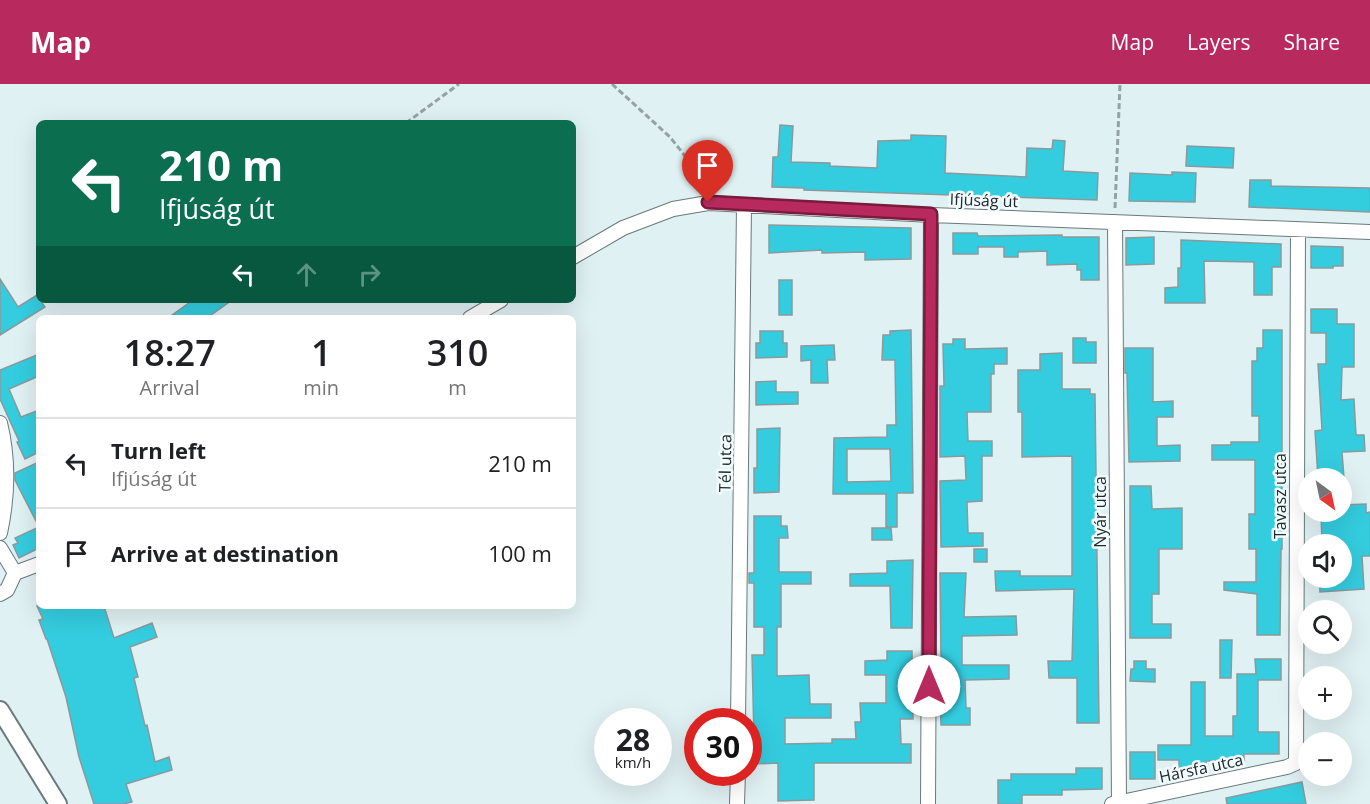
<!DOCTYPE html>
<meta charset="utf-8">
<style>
:root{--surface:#fff;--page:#f2f2f2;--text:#202124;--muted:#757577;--line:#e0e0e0;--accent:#b82a5d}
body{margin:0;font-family:"Open Sans",sans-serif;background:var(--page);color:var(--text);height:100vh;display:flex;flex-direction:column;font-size:22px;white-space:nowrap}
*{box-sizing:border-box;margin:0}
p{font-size:20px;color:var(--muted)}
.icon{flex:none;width:33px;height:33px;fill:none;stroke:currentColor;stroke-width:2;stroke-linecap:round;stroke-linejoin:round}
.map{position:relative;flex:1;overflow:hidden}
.details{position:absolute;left:36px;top:231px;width:540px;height:294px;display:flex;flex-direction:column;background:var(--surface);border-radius:9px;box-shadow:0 6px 24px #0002}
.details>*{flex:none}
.guide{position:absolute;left:36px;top:36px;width:540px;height:183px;border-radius:9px;box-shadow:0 6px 24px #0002;background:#0b6e4f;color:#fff;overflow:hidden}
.needle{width:39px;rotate:147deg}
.tools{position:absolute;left:1298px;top:384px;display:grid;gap:12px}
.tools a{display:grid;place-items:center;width:54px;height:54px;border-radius:50%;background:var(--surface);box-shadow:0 6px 24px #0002;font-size:30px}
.speed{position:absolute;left:594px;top:624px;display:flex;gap:12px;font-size:30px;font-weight:700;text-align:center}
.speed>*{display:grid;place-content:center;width:78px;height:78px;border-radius:50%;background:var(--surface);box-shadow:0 6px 24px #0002;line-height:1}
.speed small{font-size:15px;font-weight:400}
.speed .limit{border:9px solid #d22;background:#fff;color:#111}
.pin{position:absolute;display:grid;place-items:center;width:51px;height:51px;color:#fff;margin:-62px -26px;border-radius:50% 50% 50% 0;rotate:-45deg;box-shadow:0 0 6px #0007}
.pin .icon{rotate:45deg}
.me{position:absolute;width:66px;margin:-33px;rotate:0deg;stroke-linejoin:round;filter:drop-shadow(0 0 4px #0008)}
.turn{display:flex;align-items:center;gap:21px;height:126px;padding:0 24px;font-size:27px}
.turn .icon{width:78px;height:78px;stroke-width:2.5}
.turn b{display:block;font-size:42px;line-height:51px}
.lanes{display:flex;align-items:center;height:57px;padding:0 24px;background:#0003;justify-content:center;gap:30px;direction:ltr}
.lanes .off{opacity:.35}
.eta{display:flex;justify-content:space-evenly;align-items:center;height:102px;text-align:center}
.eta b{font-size:36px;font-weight:600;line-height:42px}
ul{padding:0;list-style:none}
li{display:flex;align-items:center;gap:18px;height:90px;padding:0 24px;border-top:2px solid var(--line)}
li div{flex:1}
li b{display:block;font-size:22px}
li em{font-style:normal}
header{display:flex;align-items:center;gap:36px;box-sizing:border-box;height:84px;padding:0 30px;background:var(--accent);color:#fff}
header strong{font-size:28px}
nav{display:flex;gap:33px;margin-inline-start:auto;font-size:21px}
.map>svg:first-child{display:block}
.building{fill:#34ccdf;stroke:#8a9a9c;stroke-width:1.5;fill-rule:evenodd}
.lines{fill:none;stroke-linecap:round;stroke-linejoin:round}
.minor-casing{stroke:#6a797b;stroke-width:16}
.tertiary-casing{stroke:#6a797b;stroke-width:20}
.path{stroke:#95a2a4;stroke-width:3;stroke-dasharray:6 3;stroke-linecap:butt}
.minor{stroke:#fff;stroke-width:14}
.tertiary{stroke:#fff;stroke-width:16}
.route-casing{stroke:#781b3c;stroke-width:15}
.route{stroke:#b82a5d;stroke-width:10}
.labels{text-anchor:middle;stroke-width:5;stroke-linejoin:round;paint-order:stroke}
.street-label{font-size:16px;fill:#22292a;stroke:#f2fcfe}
</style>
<header>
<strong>Map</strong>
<nav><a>Map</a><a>Layers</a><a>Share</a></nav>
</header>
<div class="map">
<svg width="1370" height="720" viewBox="0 0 1370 720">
<rect width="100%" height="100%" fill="#e0f1f3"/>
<!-- building -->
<path class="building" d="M780,41l13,1 -2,36 39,1v3l47,2 1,-27 33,-1v-5l35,1 -1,37 81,4 1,-29 25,1 1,-9 12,1 -2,30 35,2 -1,27 -293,-10v-2l-32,-1 1,-30h5z
M1187,62l47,2 -1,20 -47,-2z
M1172,88l24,1 -1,29 -66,-1 1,-28 42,2z
M1250,96h21v6l99,2v24l-121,-5z
M769,141l142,3v31l-46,1v-8l-43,1v-3l-53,3z
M953,149h24l1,3 84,-1v2h37v43h-18v-10h-4v-6l-30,1v-14l-29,1v5h-14v-10h-26v7h-25z
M1154,153v27l-28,1v-27z
M1181,156l100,4v23h-9v28h-18v-33l-50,-1 1,42h-40v-15l13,-1v-19h3z
M1311,162l32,1v19h-10v2h-22z
M0,195l18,28 19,-12 8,12 -45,28z
M779,196h13v35h-13z
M193,216h39l-25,18h-39z
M1311,225h26v15h17v43h-12l-1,33 13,-1 2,36h8l1,16 -23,1 2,26h-26l-3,-47 7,-1 -4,-66h8v-31h-15z
M911,246l2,163h-16v34h-11v-33h-53l1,-56 53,-1v-12h9l-1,-65h-13l1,-25h7v-4zM847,365h43l1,32 -44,1z
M1263,246h19v219h-1l-1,86h-23v-41l-33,-4v-8h32v-33h-7v-35h6v-54h-43v-15h19v-3h28v-26h-7v-55h5v-13h6z
M760,247h23v12h4v14l-31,1v-15h4z
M1073,254h13v4h10v21h-23z
M953,255h12v10l42,-1v16h-13v10h-3v38h-24l1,29h24v15h-10v45l-15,1 1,31h15v13l-42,1 -1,-66 26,-1 -1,-24 -25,1v-71h4l-1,-42h10z
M834,261l1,15h-8l1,23h-17v-23l-10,1v-15z
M1125,264h28v54l20,-1v16h-16v29l23,-1v16l-51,1 -2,-89h-2z
M1062,269v36h28v5h5l4,329h-22v-45h-28l-1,-17h24l2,-72 -78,2 -1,-20h25v5h52v-120l-50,1v-45h-4v-42h22v-16z
M39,270v22l-30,13 12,28 18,-7v42l-14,7 -8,-17 2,-1 -19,-42v-29z
M776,297v11h22v12l-42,1v-23z
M780,344l-1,64 -25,1v-25h3v-39z
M39,378v86l-20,10 -6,-13 5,-2 -3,-5 24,-11 -24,-47v-7z
M1130,402h21l1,23 30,-1v41h-23v45h-7v30h19v14h-41z
M1366,420v9l4,-1v44h-8l2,33 -44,3 -1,-14h22v-34h-19l-1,-30h7l-1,-2h14v-7z
M754,432h27v10h6l1,12h-9v34h32v12h-30v43h-4v49l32,-1 1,29h21v14h-46v26l47,-1v-4h24l-1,-17h6l-1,-19h26v-28h-21v-14l22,-1v-9h25l1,68h-13l1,25h10v19h-97v37l-36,1v-38l-25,1v-25h1l-2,-84h12v-28h-10v-44h-5v-10h5z
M872,444h19l1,12h-20z
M974,465h13v13h-13z
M913,476l-1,68h-21l-1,-42h-40v-12l37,-1v-12z
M940,489h26l-2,44 52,-1 1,19 -55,1v29h47v14l-44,1 1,28h4v17h-29l-2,-66h2z
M37,522h67l10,32 38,-15 5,14 -27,10 8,30 -4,1 11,48 2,-1 8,37 14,-5 3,13 -46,14 6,18 -9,2h-29l-15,-47 -13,-60 -19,-58h-1l-7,-19 4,-1z
M1220,556h12l-1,38h-11z
M1255,575h26v21h-23v52h21v22h-35v7h-38v9h-27v-10h-21v-15h33v-63h14v54h28v-20h4v-42h19z
M1134,577h12v8h9v13l-25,-1 1,-12h3z
M1130,668h25v27h-25z
M1076,684h26v21l-40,1v5h-40v9h-24v-24h13v-6h65z
M1302,698l4,22h-79l-1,-6z"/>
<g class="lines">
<!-- minor casing -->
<g class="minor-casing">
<path id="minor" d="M1115,138l4,582
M573,173l50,-29 50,-19 35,-6 223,12 439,17
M470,234l31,-18
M0,339c9,37 8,73 0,110
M0,464l15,25
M15,489l24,-9
M0,510l7,-4 8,-17
M738,638l6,-517
M737,720l1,-32
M928,720l3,-589
M1112,720l175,-37 9,-4 2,-533"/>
</g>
<!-- tertiary casing -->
<g class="tertiary-casing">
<path id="tertiary" d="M0,626l58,94"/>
</g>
<!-- path -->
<path class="path" d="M612,0l58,53 19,24 13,29
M406,39l53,-39
M1115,124l5,-124"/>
<!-- minor -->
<use href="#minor" class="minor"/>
<!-- tertiary -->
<use href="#tertiary" class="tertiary"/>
</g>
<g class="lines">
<!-- route casing -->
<g class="route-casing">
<path id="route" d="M708,118l223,12 -2,472"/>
</g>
<!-- route -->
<use href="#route" class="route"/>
</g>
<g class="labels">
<!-- street labels -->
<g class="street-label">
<text transform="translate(984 116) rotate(2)" y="6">Ifjúság út</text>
<text transform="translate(725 379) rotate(-89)" y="6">Tél utca</text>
<text transform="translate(1280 412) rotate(-90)" y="6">Tavasz utca</text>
<text transform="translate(1100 428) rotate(-90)" y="6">Nyár utca</text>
<text transform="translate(1201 684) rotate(-12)" y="6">Hársfa utca</text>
</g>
</g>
</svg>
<div class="tools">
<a><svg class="needle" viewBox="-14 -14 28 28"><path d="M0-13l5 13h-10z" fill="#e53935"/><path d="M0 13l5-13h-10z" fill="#757577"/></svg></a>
<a><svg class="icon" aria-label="sound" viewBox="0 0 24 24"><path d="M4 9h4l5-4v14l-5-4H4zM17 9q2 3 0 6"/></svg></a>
<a><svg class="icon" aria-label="search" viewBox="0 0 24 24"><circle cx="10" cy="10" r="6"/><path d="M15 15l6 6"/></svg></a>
<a>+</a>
<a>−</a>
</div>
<div class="speed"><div>28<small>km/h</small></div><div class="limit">30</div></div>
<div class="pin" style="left:708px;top:118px;background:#d93025"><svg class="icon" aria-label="arrive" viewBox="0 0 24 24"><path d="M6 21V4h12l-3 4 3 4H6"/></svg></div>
<svg class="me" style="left:929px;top:602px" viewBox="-20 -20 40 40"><circle r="19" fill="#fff"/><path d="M0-13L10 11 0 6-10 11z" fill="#b82a5d"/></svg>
<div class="guide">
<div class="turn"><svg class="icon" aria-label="left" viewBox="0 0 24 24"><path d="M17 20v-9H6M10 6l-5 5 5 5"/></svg><div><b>210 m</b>Ifjúság út</div></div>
<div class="lanes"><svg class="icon" aria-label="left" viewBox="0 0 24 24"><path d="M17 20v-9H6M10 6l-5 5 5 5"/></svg><svg class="icon off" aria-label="ahead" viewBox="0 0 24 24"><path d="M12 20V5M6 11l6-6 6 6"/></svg><svg class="icon off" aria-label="right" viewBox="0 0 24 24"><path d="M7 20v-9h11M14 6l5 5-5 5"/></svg></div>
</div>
<section class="details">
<div class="eta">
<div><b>18:27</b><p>Arrival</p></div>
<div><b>1</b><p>min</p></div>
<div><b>310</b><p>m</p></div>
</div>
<ul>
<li><svg class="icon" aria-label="left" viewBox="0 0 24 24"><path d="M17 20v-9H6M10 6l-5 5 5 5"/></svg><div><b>Turn left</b><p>Ifjúság út</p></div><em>210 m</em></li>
<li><svg class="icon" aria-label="arrive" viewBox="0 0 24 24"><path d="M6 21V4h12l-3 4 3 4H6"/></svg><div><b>Arrive at destination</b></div><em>100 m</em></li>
</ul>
</section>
</div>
